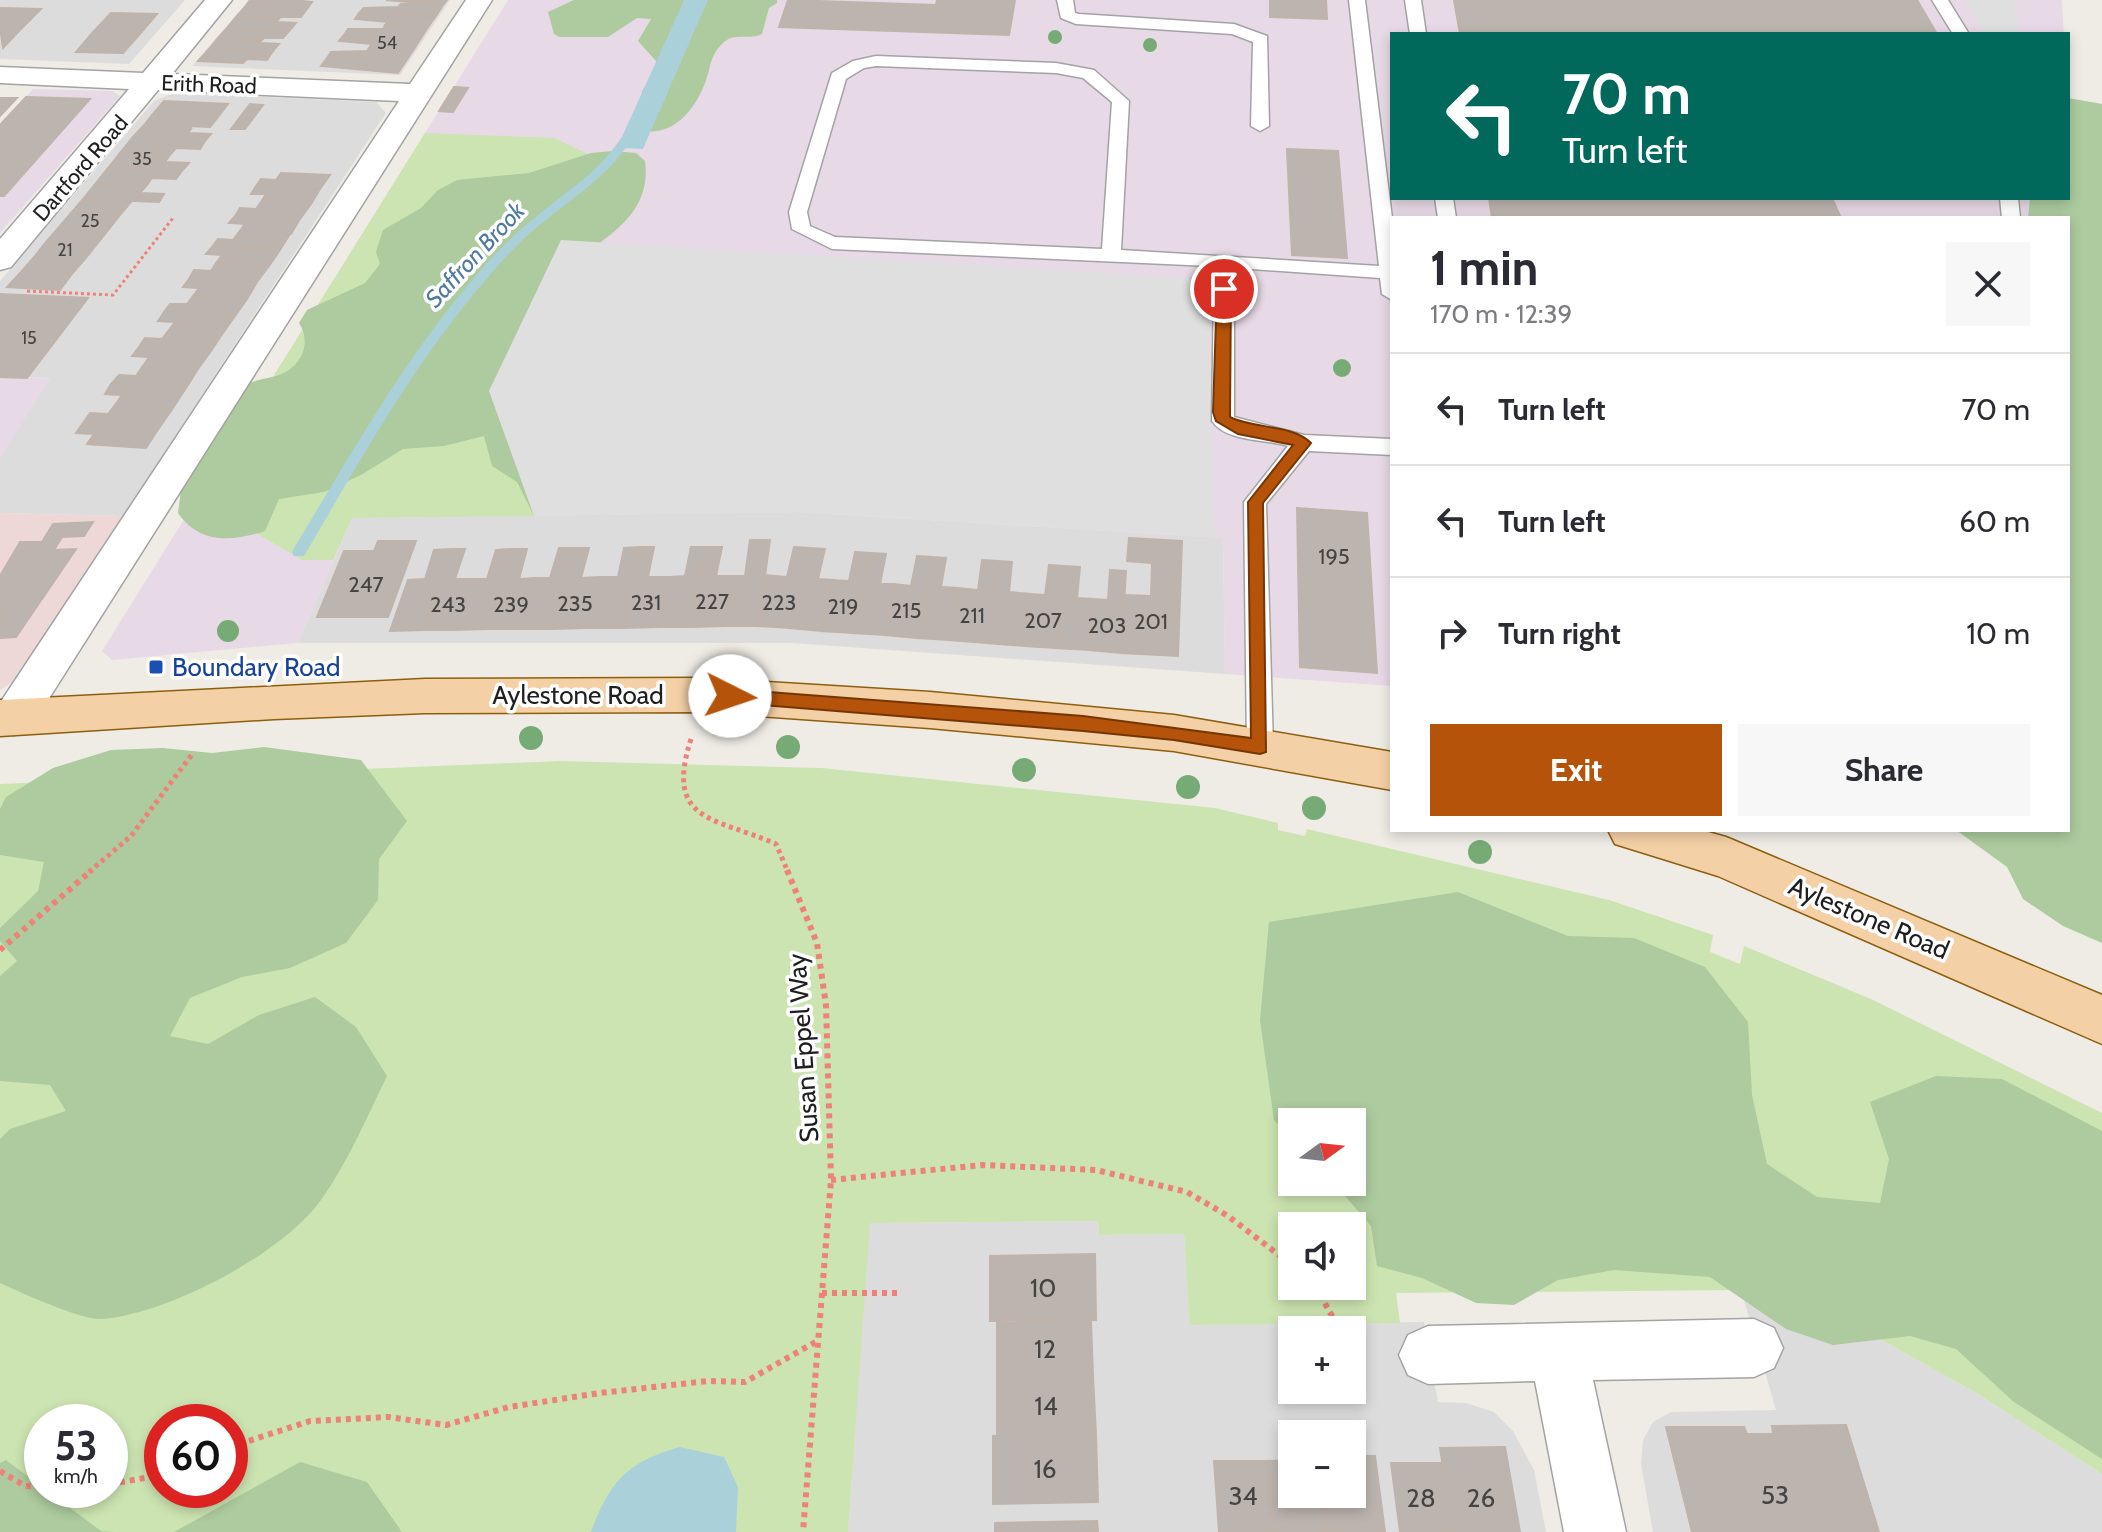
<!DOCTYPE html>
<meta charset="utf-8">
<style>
:root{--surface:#fff;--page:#f7f7f7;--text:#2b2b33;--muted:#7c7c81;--line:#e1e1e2;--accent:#b45309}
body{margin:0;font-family:Cabin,sans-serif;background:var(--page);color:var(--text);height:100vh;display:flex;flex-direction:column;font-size:30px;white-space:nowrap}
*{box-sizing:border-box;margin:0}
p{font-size:26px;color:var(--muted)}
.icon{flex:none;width:44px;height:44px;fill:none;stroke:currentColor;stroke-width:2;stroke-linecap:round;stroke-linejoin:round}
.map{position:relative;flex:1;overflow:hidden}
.side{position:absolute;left:1390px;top:216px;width:680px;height:616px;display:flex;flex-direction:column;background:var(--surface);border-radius:0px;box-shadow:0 4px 12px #0003}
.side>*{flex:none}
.hud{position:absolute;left:1390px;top:32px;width:680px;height:168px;border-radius:0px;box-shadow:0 4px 12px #0003;background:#00695c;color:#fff;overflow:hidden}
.needle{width:52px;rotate:75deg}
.fabs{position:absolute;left:1278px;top:1108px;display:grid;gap:16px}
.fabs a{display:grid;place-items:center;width:88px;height:88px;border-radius:0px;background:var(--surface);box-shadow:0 4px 12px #0003;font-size:40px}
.speed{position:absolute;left:24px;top:1404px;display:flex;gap:16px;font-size:40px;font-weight:700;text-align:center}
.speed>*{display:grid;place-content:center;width:104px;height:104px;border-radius:50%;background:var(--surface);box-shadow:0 4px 12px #0003;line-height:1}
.speed small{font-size:20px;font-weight:400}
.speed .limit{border:12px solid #d22;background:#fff;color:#111}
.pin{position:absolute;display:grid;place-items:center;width:68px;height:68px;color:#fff;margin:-34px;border:4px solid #fff;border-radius:50%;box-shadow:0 2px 8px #0007}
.me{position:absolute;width:88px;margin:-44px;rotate:94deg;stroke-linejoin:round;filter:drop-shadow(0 0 6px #0008)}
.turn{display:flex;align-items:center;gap:28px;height:168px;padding:0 40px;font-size:36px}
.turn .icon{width:104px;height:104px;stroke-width:2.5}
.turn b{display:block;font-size:56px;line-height:68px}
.round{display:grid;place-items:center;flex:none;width:84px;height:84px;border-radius:0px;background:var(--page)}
.head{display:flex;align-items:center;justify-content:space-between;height:136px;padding:0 40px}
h1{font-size:48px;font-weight:700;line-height:60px}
.button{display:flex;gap:16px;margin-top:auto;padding:16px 40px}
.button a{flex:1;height:92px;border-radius:0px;background:var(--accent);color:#fff;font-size:32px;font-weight:700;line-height:92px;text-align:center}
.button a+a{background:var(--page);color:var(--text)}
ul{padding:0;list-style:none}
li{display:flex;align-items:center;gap:24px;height:112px;padding:0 40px;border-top:2px solid var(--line)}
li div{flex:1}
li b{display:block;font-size:30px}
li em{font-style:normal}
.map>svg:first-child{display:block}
.residential{fill:#dddcdc;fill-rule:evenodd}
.commercial{fill:#eed7d7}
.industrial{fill:#e7d9e5}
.grass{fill:#cce4b1;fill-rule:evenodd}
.forest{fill:#adcb9e}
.parking{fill:#dfdfdf}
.water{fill:#aad0d9}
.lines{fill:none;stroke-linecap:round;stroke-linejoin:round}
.stream{fill:#aad0d9;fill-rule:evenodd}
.building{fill:#bcb5af;stroke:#bfb3aa;stroke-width:2}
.service-casing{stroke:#a3a3a3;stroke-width:3}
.minor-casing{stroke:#a3a3a3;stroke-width:3}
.primary-casing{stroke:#8d5f0d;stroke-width:3}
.path-far2{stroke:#ee8178;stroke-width:3;stroke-dasharray:3 3;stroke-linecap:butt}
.path-far1{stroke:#ee8178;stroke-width:5;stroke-dasharray:4 4;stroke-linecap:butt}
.path{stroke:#ee8178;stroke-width:6;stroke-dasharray:5 5;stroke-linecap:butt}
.service{fill:#fff;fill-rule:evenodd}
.minor{fill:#fff;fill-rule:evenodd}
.primary{fill:#f4d0a6;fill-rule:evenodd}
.tree{fill:#77ab76}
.route{fill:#b45309;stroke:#753606;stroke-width:2}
.transit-dot{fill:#1a4fb4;stroke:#fff;stroke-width:3}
.labels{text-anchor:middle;stroke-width:7;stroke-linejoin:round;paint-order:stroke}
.far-number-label{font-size:18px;fill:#464443}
.far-street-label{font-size:22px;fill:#1f1f1f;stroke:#fff}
.number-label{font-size:22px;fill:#464443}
.far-water-label{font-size:24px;font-style:italic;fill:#507aa0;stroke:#fff}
.transit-label{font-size:26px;fill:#164399;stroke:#fff;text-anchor:start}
.street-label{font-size:26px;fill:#1f1f1f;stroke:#fff}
.near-number-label{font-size:26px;fill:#464443}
</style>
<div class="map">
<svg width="2102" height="1532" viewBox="0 0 2102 1532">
<rect width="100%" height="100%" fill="#efece6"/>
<!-- residential -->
<path class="residential" d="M0,0h185l-56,64 -129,-5z
M249,0h201l-50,75 -208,-9z
M174,93l202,9 10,11 -263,403 -123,-3v-56l50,-79 -50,-2v-95l154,-180z
M799,512l424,26 2,136 -433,-31h-494l54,-125z
M1098,1221l1,14 85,-1 7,91 233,-3 14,80 28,1 28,9 19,19 21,39 12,62h-698l21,-309zM1292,1330h60v60h-60zM1292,1434h60v60h-60z
M1741,1290l126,42 111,62 124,80v58h-449l-12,-68 2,-24 10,-18 18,-10 105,-2z"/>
<!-- commercial -->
<path class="commercial" d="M0,513l123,3 -104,162 -19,12z"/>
<!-- industrial -->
<path class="industrial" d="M508,0h176l-66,148 25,1 65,-149h1354l2,34h-672v164h676v20h-676v468l-167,-12 -2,-136 -424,-26 -447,6 -54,125 -186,17 -10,-9z
M33,89l80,2 7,5 -120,137v-108z
M0,376l51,2 -51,79z"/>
<!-- grass -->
<path class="grass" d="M425,133l130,5 75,37 -141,216 45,125 -182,2 -19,42h-31l-61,-36 -57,-4z
M560,761l261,7 394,40 63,15v7l27,6 2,-7 302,71 104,35 -3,17 30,12 4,-18 127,53 231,114v361l-124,-80 -111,-62 -126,-42 -345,3 4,30 -210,2 -6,-91 -85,1 -1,-14 -228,2 -22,309h-848v-748zM1292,1122h60v60h-60zM1292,1226h60v60h-60zM42,1422h68v68h-68zM162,1422h68v68h-68z"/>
<!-- forest -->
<path class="forest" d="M574,0h203v3l-8,5 -7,26c-14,7 -28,-3 -40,10 -13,13 -11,24 -17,39 -10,27 -33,55 -64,47l1,-39 15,-23 -1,-7 -18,-20 13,-22 -14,-1 -29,19h-48l-6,-3 -6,-22z
M2068,98l34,6v839l-39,-17 -40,-27 -16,-32 -51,-37h112v-612h-40l2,-20h38z
M613,151l23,2 9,8c6,45 -25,68 -58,91l-38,260 -15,4 -17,-34 -25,-16 -8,-30 -40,10 -41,3 -42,26 -37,17 -45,7 -14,32c-32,10 -65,14 -87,-18l3,-23 61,-103c15,-9 22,-7 37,-12 23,-8 33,-33 20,-52l8,-13 58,-27 15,-19 -4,-12 7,-22 38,-22 17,-18 19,-10 72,-7 62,-20z
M264,747l97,13 46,61 -28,38 -1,41 -32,43 -56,25 -48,9 -52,21 -20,38 38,8 51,-29 56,-18 41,30 31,49c-20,41 -39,86 -66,124 -37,53 -153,114 -219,119 -18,2 -83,-27 -102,-36v-144l10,-10 56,-18 -16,-26 -50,-4v-105l17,-15 -17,-20v-13l38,-37 6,-29 -44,-7v-46l6,-12 47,-29 58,-18 52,-2 49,5z
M1458,892l110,44 66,2 71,29 43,55 4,73 15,69 50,33 63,6 9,-44 -19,-57 66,-26 66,3 100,52v328l-88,-57 -58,-53 -46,-13 -77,9 -47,-16 -76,-52 -96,-7 -56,10 -44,25 -38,-2 -54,-25 -45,-12 -6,-40 -38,-44h19v-60h-60v17l-18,-19 -14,-100 9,-98z
M6,1460l95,71 13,1h-114v-69z
M300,1462l67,20 35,50h-228z"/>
<!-- parking -->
<path class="parking" d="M1964,0h50l5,34h-34z
M561,240l648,39 6,258 -416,-25 -265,4 -45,-125z"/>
<!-- water -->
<path class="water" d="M684,0h24l-65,149 -26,-1z
M680,1447l44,10 14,30 -2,45h-145c19,-51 36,-70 89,-85z"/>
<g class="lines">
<!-- stream -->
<path class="stream" d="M627,129l9,2c-22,42 -59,63 -95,93 -19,15 -36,33 -52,52 -74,85 -128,183 -185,280h-10l-2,-4 2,-4c58,-95 112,-193 186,-277 16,-18 33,-36 52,-51 38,-32 68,-47 95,-91z"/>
</g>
<!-- building -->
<path class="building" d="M250,0h44l18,2 -5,7 -62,-2z
M386,0h61l-4,5z
M788,0l148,5 1,-5h78l-6,35 -230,-8z
M1270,0h56l1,19 -57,-2z
M1454,0h463l20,34h-477z
M401,4l42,1 -7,11 -77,-3 5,-5 34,-1z
M245,7l62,2 -6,8h-65z
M0,8l41,1 -19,19 -22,-1z
M111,13l46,1 -17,20 -47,-2z
M359,13l77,3 -8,11 -43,-2 3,-3 -33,-3z
M236,17l43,2 -2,3 19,1 -6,7 -63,-2z
M385,25l43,2 -7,11 -77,-3 4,-6h35z
M0,27l22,1 -19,20z
M227,28l63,2 -7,8h-65z
M93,32l47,2 -17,19 -47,-1z
M344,35l77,3 -7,11 -45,-1 3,-4 -33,-3z
M218,38l44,2 -3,3 20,1 -6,7 -64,-2z
M369,48l45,1 -8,12 -79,-3 4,-6 36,-1z
M209,49l64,2 -6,9 -20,-1 -4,4 -45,-2z
M327,58l79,3 -8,12 -77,-7z
M454,87l14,1 -15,24 -14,-1z
M26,97l64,2 -86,97h-4v-71z
M0,98h17l-17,18z
M164,101l64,3 -10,13 -66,-2z
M250,104l13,1 -18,24h-14z
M152,115l66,2 -8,10 -65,-3z
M145,124l48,2 -5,7 23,1 -6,7 -73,-3z
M132,138l50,3h23l-5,8 -24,-1 -6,7 -50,-2z
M1287,149l51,2 9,107 -55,-3z
M120,153l50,2 -5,7 24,1 -7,8 -74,-3z
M108,168l51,2 23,1 -6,8 -24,-1 -5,7 -51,-2z
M281,173l49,2 -10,14 -64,-3 5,-7 15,1z
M96,183l51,2 -7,8 24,1 -5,8 -76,-3z
M256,186l38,2 26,1 -9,15 -28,-1 -22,-1 5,-8h-15z
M1489,198h343l9,20h-349z
M83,199l49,2 -12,14 -49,-2z
M261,202l50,2 -11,15 -65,-3 5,-8 16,1z
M71,213l49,2 -11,14 -50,-2z
M235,216l65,3 -9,15 -52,-2 6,-8 -16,-1z
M59,227l50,2 -12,15 -51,-2z
M239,232l51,2 -10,16 -68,-3 6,-8 15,1z
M46,242l51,2 -12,15 -51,-2z
M212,247l39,1 29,2 -11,16 -53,-3 6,-8 -16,-1z
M34,257l51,2 -13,15 -51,-2z
M216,263l53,3 -12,16 -68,-3 5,-9 17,1z
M21,272l51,2 -12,16 -53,-3z
M189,279l68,3 -10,17 -54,-3 6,-8 -16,-1z
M0,294l88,4 -61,80 -27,-1z
M193,296l54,3 -12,17 -71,-4 6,-8h17z
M164,312l42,2 29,2 -12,17 -30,-1 -24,-2 6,-8 -17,-1z
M169,330l54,3 -12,18 -72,-4 6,-9 17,1z
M139,347l72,4 -13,18 -55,-3 6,-9 -17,-1z
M142,367l56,2 -12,19 -75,-4 8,-9 17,1z
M111,384l44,3 31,1 -13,20 -58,-3 7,-10 -17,-1z
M115,405l58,3 -14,20 -76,-5 7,-10 18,1z
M83,423l76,5 -13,20 -59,-4 7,-10 -18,-1z
M1297,508l70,5 10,160 -77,-6z
M93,522l-9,14 -22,1 -8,13 22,-1 -34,50 -36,2 47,-77z
M1129,538l53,3 -4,115 -57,-3 3,-58 27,1 1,-33 -25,-2z
M750,540h20l-12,86h-34l8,-50h13z
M378,541h38l-28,76h-71l27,-66h30z
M20,542h22l-42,70v-36z
M639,547l-17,81h-37l13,-51h20l6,-29z
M639,547h15l-6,30h22l-10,50 -38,1z
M691,547h15l-14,80h-32l10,-50 15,-1z
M706,547h16l-6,29h16l-8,50 -32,1z
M794,547l15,1 -19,80 -32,-2 7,-51 22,2z
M559,548h15l-21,81h-33l13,-51h17z
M574,548h15l-8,30 17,-1 -13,51 -32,1z
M809,548l16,1 -7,30 15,1 -12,51 -31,-3z
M450,549h15l-10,30h17l-17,51h-31z
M450,549l-26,81 -34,1 18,-51 17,-1 9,-29z
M511,549l-24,80 -32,1 17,-51h15l9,-29z
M511,549h16l-8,30 14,-1 -13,51h-33z
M855,552l16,1 -18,80 -32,-2 12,-51 16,1z
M871,553l15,1 -6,30h14l-9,51 -32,-2z
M917,556l15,1 -15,81 -32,-3 9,-51 17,2z
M932,557l14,1 -5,29 17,1 -9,52 -32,-2z
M982,560l16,1 -12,82 -37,-3 9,-52 20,2z
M998,561l14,1 -3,30 22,2 -6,52 -39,-3z
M1049,565l15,1 -9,82 -30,-2 6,-52 14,1z
M1064,566l16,1 -3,31 16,1 -4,51 -34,-2z
M1110,570l16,1 -5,82 -32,-3 4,-51 15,1z
M42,599l-26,38 -16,1v-26l6,-11z
M1095,1254l1,66 -106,1v-65z
M1091,1320l2,56 -96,1v-55z
M1093,1376l3,58 -99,2v-59z
M1846,1425l33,107h-187l-26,-105h78l3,7h26l-1,-8z
M1096,1434l2,68 -105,2v-68z
M1505,1447l15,85h-67l-13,-84z
M1352,1456h23l10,76h-58l-4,-38h29z
M1292,1460v34h31l4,38h-54l-6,-71z
M1214,1461h53l6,71h-54z
M1391,1463h51l11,69h-53z
M1097,1521l1,11h-103v-9z"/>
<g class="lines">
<!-- service casing -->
<g class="service-casing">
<path id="service" d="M1057,0h16l2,13 4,1 155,10 33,12 2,90 -9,5 -9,-5 2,-84 -21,-8 -156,-10 -15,-6z
M1349,0h16l27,218v82l-10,-6 -2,-16 -170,-12 -378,-17 -40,-20 -3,-17 43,-139 21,-12 23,-5 180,7 38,7 35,31 -8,149 258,16zM876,66l180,7 27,5 29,24 -10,147 -267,-12 -25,-11 -3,-14 39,-133 18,-11z
M1405,0h16l5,34h-16z
M1932,0h16l21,34h-16z
M1435,198h18l3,20h-18z
M2000,198h18l2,20h-18z
M1224,283l10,6v128l70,18 88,4v16l-83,-4 -43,53 7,243 -4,8 -9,3 -9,-3 -4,-8 -3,-245 44,-56c-22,-7 -62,-4 -76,-25l2,-132z"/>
</g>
<!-- minor casing -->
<g class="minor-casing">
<path id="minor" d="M205,0h27l-60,74 238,10 56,-84h26l-463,730 -15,5 -14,-5v-27l399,-602 -241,-11 -147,177 -11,3v-31l129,-150 -129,-6v-16l143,6z
M1754,1319l20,9 9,20 -9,20 -20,9 -161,3 33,152h-62l-29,-151 -107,3 -20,-9 -9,-20 9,-20 20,-9z"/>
</g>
<!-- primary casing -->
<g class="primary-casing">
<path id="primary" d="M702,678l228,14 244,23 218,37v38l-218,-39 -244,-23 -228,-16 -277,1 -151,6 -274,17v-36l425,-21z
M1608,830h93l25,7 376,158v49l-384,-168 -103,-32z"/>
</g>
<!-- path-far2 -->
<path class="path-far2" d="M27,291l86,4 60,-77"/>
<!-- path-far1 -->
<path class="path-far1" d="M691,739c-27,84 24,78 85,105l12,28
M89,872l42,-36 62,-83"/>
<!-- path -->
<path class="path" d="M787,870l30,73 9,62 5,175 -28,352
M0,950l92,-80
M831,1180l151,-15 114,5 91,22 41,24 64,49
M1315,1286l25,44
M822,1293h76
M230,1447l80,-26 78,-4 58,8 63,-18 91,-14 108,-12 37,1 74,-42
M0,1471l25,15 17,1
M110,1484l52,-9"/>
<!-- service -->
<use href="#service" class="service"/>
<!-- minor -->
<use href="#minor" class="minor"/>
<!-- primary -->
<use href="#primary" class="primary"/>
</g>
<!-- trees -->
<g class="tree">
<circle cx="1055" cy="37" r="7"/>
<circle cx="1150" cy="45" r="7"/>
<circle cx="1342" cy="368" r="9"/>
<circle cx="228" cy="631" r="11"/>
<circle cx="531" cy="738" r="12"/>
<circle cx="788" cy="747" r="12"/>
<circle cx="1024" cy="770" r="12"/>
<circle cx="1188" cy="787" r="12"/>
<circle cx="1314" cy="808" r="12"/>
<circle cx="1480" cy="852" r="12"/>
</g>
<!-- route -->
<path class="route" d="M1224,284l7,5 -1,128c23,12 62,7 81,26l-48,60 3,249 -6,2 -86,-14 -91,-9 -359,-29 -3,-6 9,-7 353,27 168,22 -3,-236 45,-57 -55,-11 -22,-13 -3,-9 4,-123z"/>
<!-- markers -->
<rect class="transit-dot" x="148" y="659" width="16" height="16" rx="4"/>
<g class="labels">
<!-- far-number labels -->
<g class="far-number-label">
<text x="387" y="49">54</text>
<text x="142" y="165">35</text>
<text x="90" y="227">25</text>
<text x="65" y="256">21</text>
<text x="29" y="344">15</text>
</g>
<!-- far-street labels -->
<g class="far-street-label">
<text transform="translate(209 84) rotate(2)" y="8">Erith Road</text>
<text transform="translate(80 168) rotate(-49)" y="8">Dartford Road</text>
</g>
<!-- number labels -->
<g class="number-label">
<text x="1334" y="564">195</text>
<text x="366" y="592">247</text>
<text x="712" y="609">227</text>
<text x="646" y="610">231</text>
<text x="779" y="610">223</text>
<text x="575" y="611">235</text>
<text x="448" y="612">243</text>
<text x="511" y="612">239</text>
<text x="843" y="614">219</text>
<text x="906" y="618">215</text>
<text x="972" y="623">211</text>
<text x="1043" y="628">207</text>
<text x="1151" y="629">201</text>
<text x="1107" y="633">203</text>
</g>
<!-- far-water labels -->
<g class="far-water-label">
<text transform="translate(475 255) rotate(-47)" y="8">Saffron Brook</text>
</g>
<!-- transit labels -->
<g class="transit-label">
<text x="172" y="676">Boundary Road</text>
</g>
<!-- street labels -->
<g class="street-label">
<text x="578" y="704">Aylestone Road</text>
<text transform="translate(1869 918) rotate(23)" y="9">Aylestone Road</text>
<text transform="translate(803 1048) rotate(-94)" y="9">Susan Eppel Way</text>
</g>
<!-- near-number labels -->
<g class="near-number-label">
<text x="1043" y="1297">10</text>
<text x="1045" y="1358">12</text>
<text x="1046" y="1415">14</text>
<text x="1045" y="1478">16</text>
<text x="1775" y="1504">53</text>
<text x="1243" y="1505">34</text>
<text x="1421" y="1507">28</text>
<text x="1481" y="1507">26</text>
</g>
</g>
</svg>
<div class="fabs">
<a><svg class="needle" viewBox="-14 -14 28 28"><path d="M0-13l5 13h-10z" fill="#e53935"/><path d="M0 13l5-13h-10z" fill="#7c7c81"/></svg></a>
<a><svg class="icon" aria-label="sound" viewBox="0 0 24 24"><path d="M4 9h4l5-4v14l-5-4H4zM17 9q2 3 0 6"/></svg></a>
<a>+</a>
<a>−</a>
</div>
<div class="speed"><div>53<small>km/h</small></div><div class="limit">60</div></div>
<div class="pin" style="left:1224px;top:289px;background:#d93025"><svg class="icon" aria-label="arrive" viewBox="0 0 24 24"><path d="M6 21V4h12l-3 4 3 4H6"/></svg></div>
<svg class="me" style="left:730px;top:696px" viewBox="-20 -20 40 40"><circle r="19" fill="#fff"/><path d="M0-13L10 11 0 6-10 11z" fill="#b45309"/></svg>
<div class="hud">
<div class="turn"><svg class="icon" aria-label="left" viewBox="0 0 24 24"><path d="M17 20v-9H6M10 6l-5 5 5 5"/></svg><div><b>70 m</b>Turn left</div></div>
</div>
<section class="side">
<div class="head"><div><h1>1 min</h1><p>170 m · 12:39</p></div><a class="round"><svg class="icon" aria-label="close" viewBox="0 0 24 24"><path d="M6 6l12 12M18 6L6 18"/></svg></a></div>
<ul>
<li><svg class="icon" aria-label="left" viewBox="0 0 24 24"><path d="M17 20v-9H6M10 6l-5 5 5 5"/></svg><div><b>Turn left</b></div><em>70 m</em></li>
<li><svg class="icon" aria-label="left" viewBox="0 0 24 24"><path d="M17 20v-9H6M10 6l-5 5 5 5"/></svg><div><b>Turn left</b></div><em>60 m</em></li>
<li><svg class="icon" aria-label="right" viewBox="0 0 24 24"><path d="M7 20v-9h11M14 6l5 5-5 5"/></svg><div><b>Turn right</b></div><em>10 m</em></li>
</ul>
<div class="button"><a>Exit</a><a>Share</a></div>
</section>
</div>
